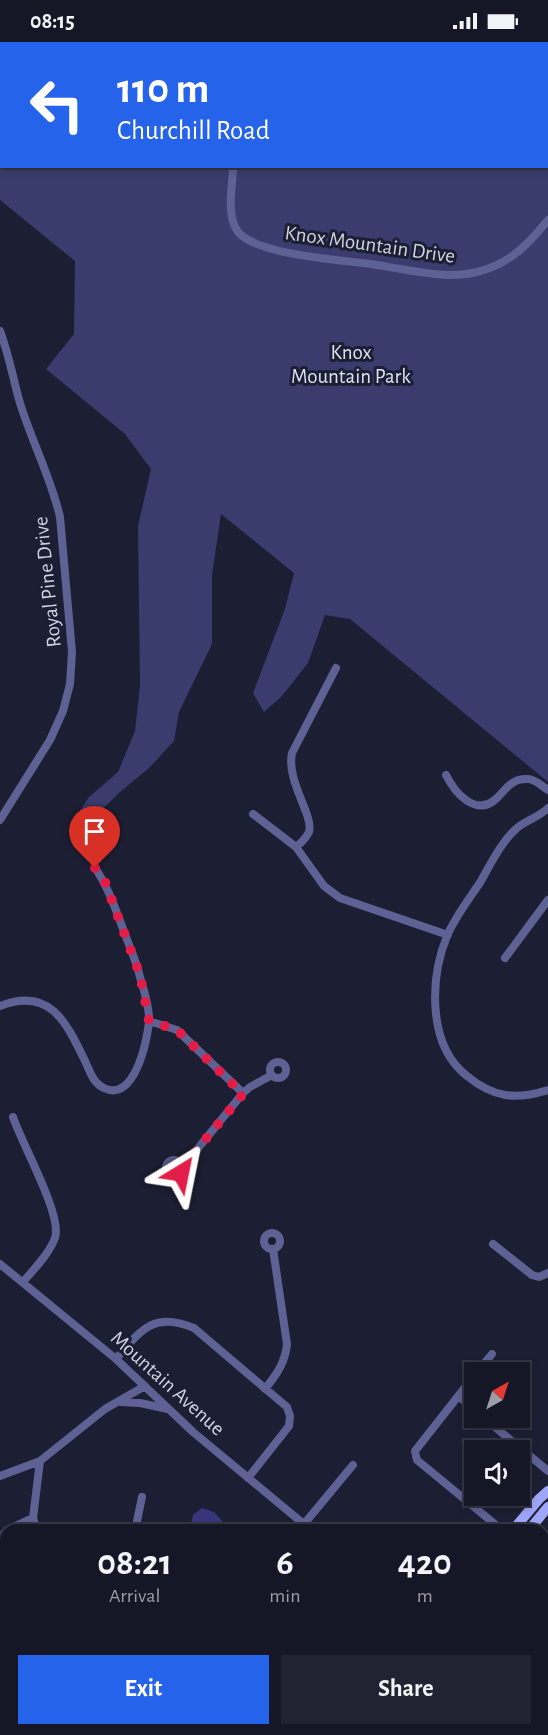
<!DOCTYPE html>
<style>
:root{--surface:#151626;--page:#222332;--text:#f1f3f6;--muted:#9d9fa7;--line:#343543;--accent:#2563eb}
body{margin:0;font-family:"Alegreya Sans",sans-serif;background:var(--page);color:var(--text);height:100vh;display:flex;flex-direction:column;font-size:22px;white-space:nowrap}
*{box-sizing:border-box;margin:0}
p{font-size:20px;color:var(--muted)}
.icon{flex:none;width:33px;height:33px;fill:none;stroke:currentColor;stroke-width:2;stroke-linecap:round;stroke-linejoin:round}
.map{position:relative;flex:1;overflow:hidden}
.details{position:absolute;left:0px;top:1482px;width:549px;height:212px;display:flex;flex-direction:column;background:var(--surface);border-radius:18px 18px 0 0;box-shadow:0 3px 9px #0003,0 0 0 2px var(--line)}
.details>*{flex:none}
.banner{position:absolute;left:0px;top:0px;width:549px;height:126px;box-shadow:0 3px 9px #0003,0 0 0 2px var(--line);background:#2563eb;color:#fff;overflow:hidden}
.needle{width:39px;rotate:39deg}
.tools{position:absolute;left:464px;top:1320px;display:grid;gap:12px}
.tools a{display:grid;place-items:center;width:66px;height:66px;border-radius:0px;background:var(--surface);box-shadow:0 3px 9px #0003,0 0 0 2px var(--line);font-size:30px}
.pin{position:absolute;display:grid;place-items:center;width:51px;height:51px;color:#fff;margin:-62px -26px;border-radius:50% 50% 50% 0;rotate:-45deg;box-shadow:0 0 6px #0007}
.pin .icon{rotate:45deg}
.me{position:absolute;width:66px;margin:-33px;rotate:35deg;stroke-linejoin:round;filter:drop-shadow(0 0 4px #0008)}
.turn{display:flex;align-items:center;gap:21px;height:126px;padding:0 18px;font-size:27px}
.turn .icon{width:78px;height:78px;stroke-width:2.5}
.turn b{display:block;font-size:42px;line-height:51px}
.eta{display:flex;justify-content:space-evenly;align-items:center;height:102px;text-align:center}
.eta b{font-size:36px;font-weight:700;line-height:42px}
.action{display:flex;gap:12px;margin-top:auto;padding:12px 18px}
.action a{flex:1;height:69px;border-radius:0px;background:var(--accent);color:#fff;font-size:24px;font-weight:700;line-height:69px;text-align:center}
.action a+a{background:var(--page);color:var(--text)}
.status{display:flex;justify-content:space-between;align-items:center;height:42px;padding:0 30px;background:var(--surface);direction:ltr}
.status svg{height:16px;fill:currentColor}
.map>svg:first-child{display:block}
.green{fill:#3a3c6d;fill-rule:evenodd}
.water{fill:#37367b}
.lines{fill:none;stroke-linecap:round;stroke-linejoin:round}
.minor{stroke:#5e6193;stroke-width:8}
.major{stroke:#9fa5f8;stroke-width:10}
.route{stroke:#e11d48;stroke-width:10;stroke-dasharray:0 18}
.labels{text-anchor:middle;stroke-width:6;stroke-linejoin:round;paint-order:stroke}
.street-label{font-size:21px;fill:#d0d2e0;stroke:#1c1e33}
.park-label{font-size:21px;fill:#dde0f5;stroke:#1c1e33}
</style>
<div class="status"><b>08:15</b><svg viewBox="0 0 49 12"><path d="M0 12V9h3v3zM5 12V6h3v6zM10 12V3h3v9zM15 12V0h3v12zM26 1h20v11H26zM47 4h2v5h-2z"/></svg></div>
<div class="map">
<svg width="548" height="1693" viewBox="0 0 548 1693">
<rect width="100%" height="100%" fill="#1c1e33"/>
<!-- green -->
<path class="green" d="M0,0h548v740l-198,-163 -25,-4 -17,48 -26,33 -18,16 -11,-19 32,-84 9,-36 -73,-59 -9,61v69l-33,68 -5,29 -25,27 -29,24 -30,29 -18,2 17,-26 29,-25 17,-41 5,-45 -2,-160 13,-57 -26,-35 -79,-65 28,-35 1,-73 -75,-61zM2,2h546v122h-546z"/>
<!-- water -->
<path class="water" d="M202,1466l12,4 10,11 -1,7h-33l3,-15z"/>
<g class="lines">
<!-- minor -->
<path class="minor" d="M188,0l1,2
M233,124c0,20 -8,51 6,67 20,22 102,27 132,31 26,4 52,10 77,11 12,0 25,-1 36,-5 29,-9 46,-28 64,-50
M0,289c9,24 13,48 20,72 12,39 31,75 40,114l12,135 -2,32 -7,27 -13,29 -50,80
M446,733c9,18 30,43 51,23 9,-9 15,-20 31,-19 7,0 14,7 20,11
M548,766c-9,9 -21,12 -31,20 -15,13 -26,35 -36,53 -11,17 -26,36 -34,55 -17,42 -20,109 20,140 27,22 48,24 81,14
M253,772l43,33 28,39 16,12 108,37
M296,805c5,-4 10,-9 13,-15 5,-16 -23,-51 -17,-79l44,-85
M505,916l43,-58
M0,964c51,-20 67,18 86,57 4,9 8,21 18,25 30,15 43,-46 45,-66 1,-13 -5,-32 -9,-45 -3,-14 -10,-29 -15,-43 -9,-23 -16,-46 -30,-66
M149,979l28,9 66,63
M270 1028a8 8 0 1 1 16 0a8 8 0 1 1-16 0Z
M13,1075c8,25 50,99 42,121 -6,16 -21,31 -32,44
M166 1126a8 8 0 1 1 16 0a8 8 0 1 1-16 0Z
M181,1123l5,-2 57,-70 7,-6 22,-12
M264 1199a8 8 0 1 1 16 0a8 8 0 1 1-16 0Z
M493,1202l39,31 7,2 9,-4
M0,1222l116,95 77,73 118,98
M116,1317c25,-29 37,-48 78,-31l93,79 3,9 -1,10 -41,52
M477,1330l15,-18
M474,1334l-59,75 2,9 85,70
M265,1347c12,-15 20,-26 22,-45l-14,-95
M458,1354l16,13
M121,1360l19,1 28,6
M484,1376l64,53
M0,1434l40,-15 65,-52 40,-23
M304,1482l49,-59
M7,1488l26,-12
M37,1488l-4,-12 7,-57
M137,1488v-9l5,-24
M0,1496l6,-7
M0,1626l6,-7
M543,1656l5,-5
M0,1670l6,10
M543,1681l5,4
M11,1688l6,5
M126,1688l2,5
M420,1688l7,5
M173,1693l8,-5
M276,1693l5,-5"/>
<!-- major -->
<path class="major" d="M513,1488l26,-31 9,-8
M529,1488l19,-23
M543,1524l5,3
M343,1693l4,-5
M355,1693l5,-5"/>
</g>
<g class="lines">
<!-- route -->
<path class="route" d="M95,826l10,14 35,93 9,46 28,9 66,64 -57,69 -5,2v8"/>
</g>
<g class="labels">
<!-- street labels -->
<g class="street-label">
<text transform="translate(370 202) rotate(8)" y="7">Knox Mountain Drive</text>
<text transform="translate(47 540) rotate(-96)" y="7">Royal Pine Drive</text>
<text transform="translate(168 1341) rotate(42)" y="7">Mountain Avenue</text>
</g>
<!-- park labels -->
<g class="park-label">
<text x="351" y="317">Knox<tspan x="351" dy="24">Mountain Park</tspan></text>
</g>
</g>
</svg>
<div class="tools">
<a><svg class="needle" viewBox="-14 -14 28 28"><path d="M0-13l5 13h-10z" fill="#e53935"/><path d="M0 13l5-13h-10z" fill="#9d9fa7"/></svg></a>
<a><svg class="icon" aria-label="sound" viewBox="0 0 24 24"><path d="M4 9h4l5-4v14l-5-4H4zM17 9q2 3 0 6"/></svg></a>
</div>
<div class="pin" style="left:95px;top:826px;background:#d93025"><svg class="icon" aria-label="arrive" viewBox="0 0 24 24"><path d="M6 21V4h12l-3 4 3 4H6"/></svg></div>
<svg class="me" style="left:181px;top:1131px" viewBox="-20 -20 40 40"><path d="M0-17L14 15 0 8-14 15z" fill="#e11d48" stroke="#fff" stroke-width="4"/></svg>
<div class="banner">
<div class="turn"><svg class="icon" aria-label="left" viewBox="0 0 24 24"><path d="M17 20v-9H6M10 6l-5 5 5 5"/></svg><div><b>110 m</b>Churchill Road</div></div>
</div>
<section class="details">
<div class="eta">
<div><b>08:21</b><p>Arrival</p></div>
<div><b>6</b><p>min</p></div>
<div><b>420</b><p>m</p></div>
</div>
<div class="action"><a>Exit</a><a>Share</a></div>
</section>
</div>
